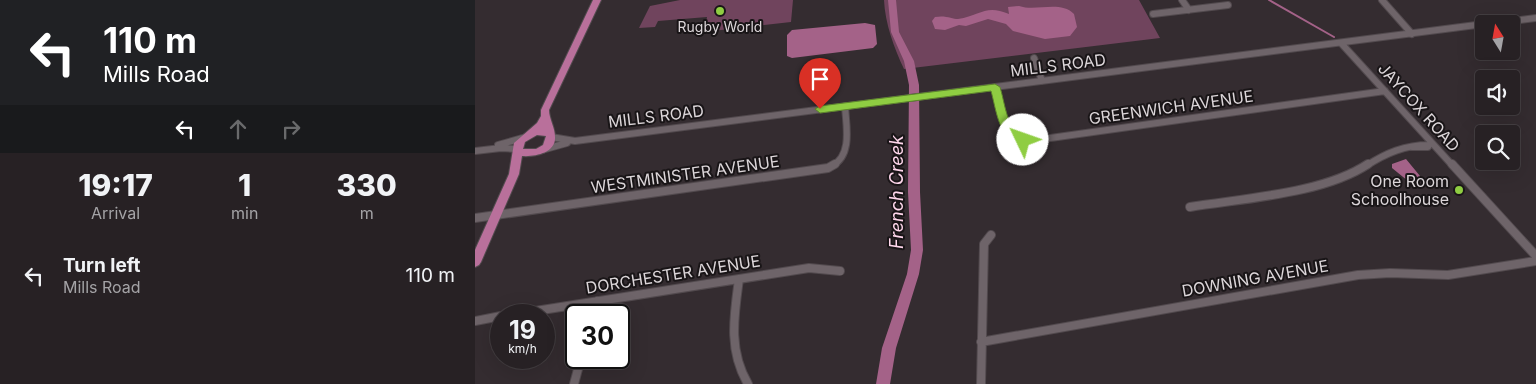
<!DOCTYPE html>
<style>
:root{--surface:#272124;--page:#2f292c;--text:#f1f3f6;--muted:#a4a3a6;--line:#433e41}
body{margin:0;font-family:Inter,sans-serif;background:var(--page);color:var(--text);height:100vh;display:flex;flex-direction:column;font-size:19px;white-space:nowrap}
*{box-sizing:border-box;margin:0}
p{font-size:16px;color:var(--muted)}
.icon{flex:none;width:28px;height:28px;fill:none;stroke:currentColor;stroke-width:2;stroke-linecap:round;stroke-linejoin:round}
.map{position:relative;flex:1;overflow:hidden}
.sheet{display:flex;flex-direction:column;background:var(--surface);width:475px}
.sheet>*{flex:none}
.guide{background:#202124;color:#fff;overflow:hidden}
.needle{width:32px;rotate:349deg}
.buttons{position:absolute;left:1000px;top:15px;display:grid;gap:10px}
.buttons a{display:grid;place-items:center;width:45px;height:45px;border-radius:5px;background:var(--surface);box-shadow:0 5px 20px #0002,0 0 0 1px var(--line);font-size:25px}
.speed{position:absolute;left:15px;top:304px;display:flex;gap:10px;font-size:25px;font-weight:700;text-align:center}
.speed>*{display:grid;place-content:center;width:65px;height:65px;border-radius:50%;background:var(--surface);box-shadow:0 5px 20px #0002,0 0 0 1px var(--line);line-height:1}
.speed small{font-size:12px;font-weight:400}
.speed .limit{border:2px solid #111;border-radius:8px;background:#fff;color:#111}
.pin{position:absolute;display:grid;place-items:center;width:42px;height:42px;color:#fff;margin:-51px -21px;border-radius:50% 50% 50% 0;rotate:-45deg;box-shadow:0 0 5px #0007}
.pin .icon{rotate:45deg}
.me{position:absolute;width:55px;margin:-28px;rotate:312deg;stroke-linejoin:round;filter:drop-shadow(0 0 4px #0008)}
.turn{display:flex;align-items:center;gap:18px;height:105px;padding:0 20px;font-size:22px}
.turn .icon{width:65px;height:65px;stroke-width:2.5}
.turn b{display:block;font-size:35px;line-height:42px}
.lanes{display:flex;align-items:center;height:48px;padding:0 20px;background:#0003;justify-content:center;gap:25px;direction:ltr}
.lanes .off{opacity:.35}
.eta{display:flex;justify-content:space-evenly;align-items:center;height:85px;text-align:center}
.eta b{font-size:30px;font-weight:800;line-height:35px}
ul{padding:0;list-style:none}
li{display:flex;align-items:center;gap:15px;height:75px;padding:0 20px}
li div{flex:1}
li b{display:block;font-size:19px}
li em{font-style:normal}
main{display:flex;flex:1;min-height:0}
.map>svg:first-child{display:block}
.green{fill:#70445d}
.water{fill:#a46288}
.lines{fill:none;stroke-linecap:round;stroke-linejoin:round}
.stream{stroke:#a46288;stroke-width:2}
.river{fill:#a46288;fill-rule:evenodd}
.minor-far1-casing{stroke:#524a4e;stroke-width:8}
.minor-casing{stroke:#524a4e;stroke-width:10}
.major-casing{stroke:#524a4e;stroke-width:2}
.minor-far1{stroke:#6e6469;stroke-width:6}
.minor{stroke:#6e6469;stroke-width:8}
.major{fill:#b9709b;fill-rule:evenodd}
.route{fill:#8fcd42;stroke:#5d852b}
.poi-dot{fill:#8fcd42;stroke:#191517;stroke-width:2}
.labels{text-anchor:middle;stroke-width:4;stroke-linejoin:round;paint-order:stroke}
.far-poi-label{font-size:14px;fill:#dcd6d9;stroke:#191517}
.street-label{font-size:16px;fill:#dcd6d9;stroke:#191517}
.poi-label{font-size:16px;fill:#dcd6d9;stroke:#191517;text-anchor:end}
.water-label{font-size:18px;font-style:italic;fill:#ffd7ec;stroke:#191517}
</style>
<main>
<section class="sheet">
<div class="guide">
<div class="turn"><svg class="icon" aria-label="left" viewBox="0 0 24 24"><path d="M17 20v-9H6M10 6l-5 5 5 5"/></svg><div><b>110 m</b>Mills Road</div></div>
<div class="lanes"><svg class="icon" aria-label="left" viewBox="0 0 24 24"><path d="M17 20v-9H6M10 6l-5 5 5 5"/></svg><svg class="icon off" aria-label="ahead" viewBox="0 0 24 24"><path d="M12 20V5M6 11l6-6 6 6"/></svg><svg class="icon off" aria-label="right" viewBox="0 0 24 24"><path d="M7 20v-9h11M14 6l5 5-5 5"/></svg></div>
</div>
<div class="eta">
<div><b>19:17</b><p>Arrival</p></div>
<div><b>1</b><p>min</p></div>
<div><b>330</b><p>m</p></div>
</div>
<ul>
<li><svg class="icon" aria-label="left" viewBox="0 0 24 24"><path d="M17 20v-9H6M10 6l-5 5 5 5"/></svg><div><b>Turn left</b><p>Mills Road</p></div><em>110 m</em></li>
</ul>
</section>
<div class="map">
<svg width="1061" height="384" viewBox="0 0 1061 384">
<rect width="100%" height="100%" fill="#342c30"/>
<!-- green -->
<path class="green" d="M205,0h113l-2,22 -87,10 3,-15 -49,4 -3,6 -16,1 11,-22z
M409,0h255l21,38 -256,31c-10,-21 -19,-46 -20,-69z"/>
<!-- water -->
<path class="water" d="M544,6c17,6 41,-6 55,8l3,13 -7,9 -25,3 -32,-8 -7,-7 -18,-5 -22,7 -7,-1 -14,5 -10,-1 -3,-8 3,-4c11,-2 17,2 23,2 23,-4 28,-15 51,-5l-1,-7z
M390,23l10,2 2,19 -4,4 -81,10 -5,-2v-21l5,-5z
M931,159l14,17 -1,4 -11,1 -16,-13v-4z"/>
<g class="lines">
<!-- stream -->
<path class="stream" d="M794,0l65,37"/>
<!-- river -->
<path class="river" d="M413,0h8l3,32 15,29 5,24 1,107 3,58 -4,24 -23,74 -6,36h-14l6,-36 25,-74 4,-24 -3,-58 1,-107 -5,-24 -13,-29z"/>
<!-- minor-far1 casing -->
<g class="minor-far1-casing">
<path id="minor-far1" d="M707,0l7,10
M907,0l30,34
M678,14l75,-9
M1014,24l47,-6
M866,43l112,123
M559,58l8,23
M520,87c6,23 8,48 34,54l356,-50
M76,137l24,4 909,-117
M23,145l28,-8
M67,150l25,-7
M0,151l26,-3 16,1
M357,166c21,-11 14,-41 13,-60
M891,166c20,-13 39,-21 63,-21l-1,2h-16"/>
</g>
<!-- minor casing -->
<g class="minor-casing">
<path id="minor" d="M977,164l84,92
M715,207c54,-9 133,-13 178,-43
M0,218l353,-50 7,-4
M264,279c-5,37 -11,71 9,105
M35,315l299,-47 31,3
M118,315l4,-14
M0,321l26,-5
M506,342l377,-67 32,-2 58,2 88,-14
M99,384l7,-26
M506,384l3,-140 7,-9"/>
</g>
<!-- major casing -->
<g class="major-casing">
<path id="major" d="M118,0h8l-52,110c0,9 6,17 6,27 1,16 -20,20 -33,19l-3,18 -38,88 -2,3 -4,2v-17l34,-76 5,-31 23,-20 4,-7v-6zM62,135l9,1 -3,9 -7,4h-13l2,-7z"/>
</g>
<!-- minor-far1 -->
<use href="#minor-far1" class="minor-far1"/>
<!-- minor -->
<use href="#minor" class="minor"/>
<!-- major -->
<use href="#major" class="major"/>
</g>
<!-- route -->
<path class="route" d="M520,84l5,3c6,20 6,43 27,50v6c-27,7 -31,-35 -36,-52l-171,22 -5,-4 5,-3z"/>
<!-- markers -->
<g class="poi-dot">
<circle cx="245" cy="11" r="5"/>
<circle cx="984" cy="190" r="5"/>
</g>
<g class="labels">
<!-- far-poi labels -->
<g class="far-poi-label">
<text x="245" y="32">Rugby World</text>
</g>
<!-- street labels -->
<g class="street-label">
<text transform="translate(583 65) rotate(-7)" y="6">MILLS ROAD</text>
<text transform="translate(696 107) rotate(-8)" y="6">GREENWICH AVENUE</text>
<text transform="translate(944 107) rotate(48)" y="6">JAYCOX ROAD</text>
<text transform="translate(181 116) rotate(-7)" y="6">MILLS ROAD</text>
<text transform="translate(210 174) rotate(-8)" y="6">WESTMINISTER AVENUE</text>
<text transform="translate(198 274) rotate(-9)" y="6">DORCHESTER AVENUE</text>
<text transform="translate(780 278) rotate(-10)" y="6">DOWNING AVENUE</text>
</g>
<!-- poi labels -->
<g class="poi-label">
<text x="974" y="187">One Room<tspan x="974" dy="18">Schoolhouse</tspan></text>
</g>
<!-- water labels -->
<g class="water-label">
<text transform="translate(422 192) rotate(-90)" y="6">French Creek</text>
</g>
</g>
</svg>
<div class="buttons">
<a><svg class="needle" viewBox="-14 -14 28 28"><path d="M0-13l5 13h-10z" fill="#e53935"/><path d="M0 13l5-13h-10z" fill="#a4a3a6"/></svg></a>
<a><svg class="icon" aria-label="sound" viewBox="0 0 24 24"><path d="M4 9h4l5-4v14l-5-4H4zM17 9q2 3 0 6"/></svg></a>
<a><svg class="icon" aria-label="search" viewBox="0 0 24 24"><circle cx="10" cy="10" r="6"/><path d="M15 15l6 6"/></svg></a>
</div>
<div class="speed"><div>19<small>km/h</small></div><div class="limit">30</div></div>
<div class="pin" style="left:345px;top:109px;background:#d93025"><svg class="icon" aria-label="arrive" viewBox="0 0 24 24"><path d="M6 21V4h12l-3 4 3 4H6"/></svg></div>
<svg class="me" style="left:548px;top:140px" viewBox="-20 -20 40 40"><circle r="19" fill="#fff"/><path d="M0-13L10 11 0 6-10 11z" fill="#8fcd42"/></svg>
</div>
</main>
